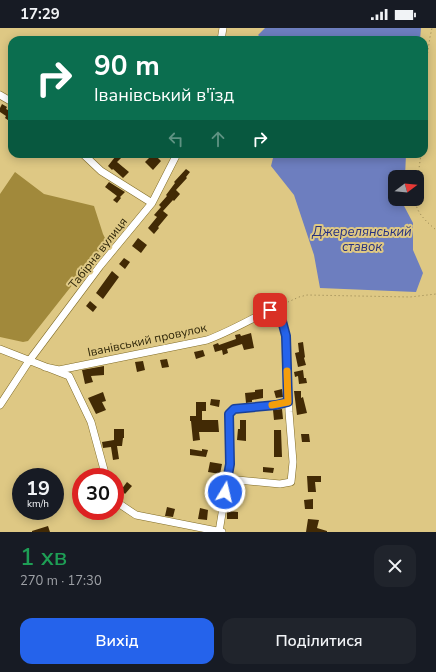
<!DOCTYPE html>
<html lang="uk">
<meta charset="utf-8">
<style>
:root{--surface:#171b24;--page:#20242c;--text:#f1f3f6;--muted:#9ea1a6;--accent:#2563eb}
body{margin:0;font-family:"Nunito Sans",sans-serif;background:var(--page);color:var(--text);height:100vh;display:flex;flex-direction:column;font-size:15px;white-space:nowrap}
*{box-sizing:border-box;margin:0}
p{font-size:13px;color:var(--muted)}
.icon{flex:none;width:22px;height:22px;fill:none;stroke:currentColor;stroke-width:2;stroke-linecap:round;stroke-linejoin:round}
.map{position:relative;height:504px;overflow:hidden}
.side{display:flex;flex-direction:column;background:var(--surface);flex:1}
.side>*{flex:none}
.guide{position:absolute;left:8px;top:8px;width:420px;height:122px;border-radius:12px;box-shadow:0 2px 10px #0003;background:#0b6e4f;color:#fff;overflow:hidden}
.needle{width:26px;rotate:74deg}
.controls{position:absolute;left:388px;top:142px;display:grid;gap:8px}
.controls a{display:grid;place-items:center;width:36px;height:36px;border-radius:8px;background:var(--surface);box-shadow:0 2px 10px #0003;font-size:20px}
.speed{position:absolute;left:12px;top:440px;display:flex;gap:8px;font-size:20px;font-weight:700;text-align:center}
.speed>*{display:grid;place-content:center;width:52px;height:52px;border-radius:50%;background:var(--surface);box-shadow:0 2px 10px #0003;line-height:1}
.speed small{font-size:10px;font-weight:400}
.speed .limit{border:6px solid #d22;background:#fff;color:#111}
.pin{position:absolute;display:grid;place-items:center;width:34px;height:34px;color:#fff;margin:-17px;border-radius:8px;box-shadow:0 2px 6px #0006}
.me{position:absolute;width:44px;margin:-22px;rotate:9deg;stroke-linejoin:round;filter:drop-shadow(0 0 3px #0008)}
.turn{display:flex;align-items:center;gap:14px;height:84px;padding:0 20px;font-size:18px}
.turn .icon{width:52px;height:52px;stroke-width:2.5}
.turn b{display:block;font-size:28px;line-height:34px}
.lanes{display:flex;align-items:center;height:38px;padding:0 20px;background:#0003;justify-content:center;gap:20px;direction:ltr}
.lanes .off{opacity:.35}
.round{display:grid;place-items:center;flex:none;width:42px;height:42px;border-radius:12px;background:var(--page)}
.headline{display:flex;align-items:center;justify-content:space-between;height:68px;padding:0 20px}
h1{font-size:24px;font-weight:600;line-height:30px;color:#1e9e55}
.action{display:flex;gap:8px;margin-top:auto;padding:8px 20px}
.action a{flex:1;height:46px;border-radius:12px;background:var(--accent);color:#fff;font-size:16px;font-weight:600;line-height:46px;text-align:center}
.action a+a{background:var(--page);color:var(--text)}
.status{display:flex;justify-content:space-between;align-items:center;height:28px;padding:0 20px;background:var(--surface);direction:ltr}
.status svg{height:11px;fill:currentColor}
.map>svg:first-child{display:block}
.forest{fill:#a1893b}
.water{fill:#6d7ebf}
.building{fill:#422a05}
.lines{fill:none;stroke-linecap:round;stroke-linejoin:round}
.minor-casing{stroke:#816c27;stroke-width:8}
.path{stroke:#91814e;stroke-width:1;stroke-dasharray:1 3;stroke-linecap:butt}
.minor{stroke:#fff;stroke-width:7}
.route-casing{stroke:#184099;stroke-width:10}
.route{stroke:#2563eb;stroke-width:7}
.slow{stroke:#f59e0b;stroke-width:7}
.labels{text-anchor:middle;stroke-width:4;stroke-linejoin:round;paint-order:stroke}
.street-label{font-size:12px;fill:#2f2609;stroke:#dec884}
.water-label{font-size:13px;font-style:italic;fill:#273180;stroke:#dec884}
</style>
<div class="status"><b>17:29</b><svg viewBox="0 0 49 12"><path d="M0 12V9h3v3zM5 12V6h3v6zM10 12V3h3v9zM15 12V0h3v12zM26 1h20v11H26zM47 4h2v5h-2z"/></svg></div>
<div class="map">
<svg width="436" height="504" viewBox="0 0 436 504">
<rect width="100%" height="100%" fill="#dec884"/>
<!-- forest -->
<path class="forest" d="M15,144l29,22 50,12 9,28 3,6 -3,6 -75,95 -5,1 -23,-5v-143z"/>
<!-- water -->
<path class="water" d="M265,0h156l-1,12h-157l-5,-5z
M274,126h132l-1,23h-10v22h9l-1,5 10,19v27l10,23 -7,19 -96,-4 -6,-33 -20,-60 -23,-29z"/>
<!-- building -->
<path class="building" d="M2,76l5,3 -1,2 6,3v11l-7,-5 1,-2 -6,-4v-4z
M112,126h7l3,3 -5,5 12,10 -6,6 -10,-9 -1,1 -4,-4 7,-9z
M153,126h1l7,7 -8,9 -8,-8z
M186,141l4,3 -4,5 1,1 -11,12 4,4 -6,7 -1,-1 -10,11 5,4 -10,12 1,1 -5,6 -6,-6 9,-11 -3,-2 7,-8 -2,-2 8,-9 -1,-1 9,-12 -1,-1z
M109,154l16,10 -5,5 1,1 -4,5 -4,-3 4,-4 -12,-9z
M138,210l9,7 -6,8 -9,-7z
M124,230l6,4 -5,7 -6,-5z
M112,243l7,6 -16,22 -7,-6z
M90,273l7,6 -4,5 -7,-6z
M251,305l3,15 -10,2 -2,-6 -15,5 1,4 -5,2 -1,-5 -7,2 -2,-7 5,-2 1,2 17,-6 -1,-4 5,-1 1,2z
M303,314l2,15 -1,1 2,7 -8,2 -3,-14 4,-1 -1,-9z
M203,322l2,6 -9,3 -2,-7z
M167,331l2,8 -7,1 -2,-8z
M143,333l2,9 -8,2 -2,-10z
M104,338v9l-13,1 2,6 -8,2 -3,-14z
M303,342l1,8h2l1,5 -8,1 -1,-8 -3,1 -1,-5z
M263,361v9l-11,2v2l-6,1 -1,-10 10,-1v-2z
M282,361l1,8 -7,1 -2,-7z
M294,363h7v7l2,-1 4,16 -10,2z
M103,364l3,9 -4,1 4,8 -10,4 -8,-16z
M211,371l9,1 -1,7 -9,-2z
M196,374h10v9h-4v9h16l1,12h-20l1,8 -7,1 -2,-20h-1v-5h6z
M282,381l1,10 -9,1 -1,-10z
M240,392h6v21l-9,-1 1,-11h2z
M114,401h10v9h-1l-1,8h-5l2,13 -6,1 -2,-13 -8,1 -1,-6 12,-2z
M274,402h7l1,27h-8z
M301,406h8l1,8h-8z
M190,421l12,2v-2l6,1 -2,7 -16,-2z
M210,434l12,2 -2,10 -12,-2z
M263,439l11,1 -1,5 -10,-1z
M307,448h14v6h-6l1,10h-8z
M127,454l5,4 -7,8 -4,-4z
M313,471v10h-8l-1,-9z
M167,479l8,2 -2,8 -8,-1z
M200,480l8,2 -1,10 -9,-1z
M227,483l11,1v7h-11z
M308,491l11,1 -2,8 10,3v1h-21z
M48,498l2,6h-18v-1z"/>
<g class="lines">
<!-- minor casing -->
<g class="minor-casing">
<path id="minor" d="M221,12l2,-12
M0,67l12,7
M83,126l18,17 51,32
M0,321l69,27 22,46 15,55
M45,339l14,3 148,-30c22,-8 42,-20 63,-30l12,11 4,15 3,76 4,50 -2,20 -11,2 -53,-5
M0,377l29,-44 71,-95 52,-63 25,-49
M115,473l21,14 86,17
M219,504l11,-68 -1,-50 5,-5 42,-4 12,-3"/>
</g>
<!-- path -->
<path class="path" d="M424,49l6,-40 2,-9
M417,155l4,-29
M415,171c1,14 11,22 21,31
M277,279l22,-10 8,-2 103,2 26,-3"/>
<!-- minor -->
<use href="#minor" class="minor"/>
</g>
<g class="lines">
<!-- route casing -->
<g class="route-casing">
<path id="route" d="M225,464l5,-28 -1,-50 5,-5 42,-4 12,-3 -2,-66 -4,-15 -12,-11"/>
</g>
<!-- route -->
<use href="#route" class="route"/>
<!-- slow -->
<path class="slow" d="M272,377l16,-3 -1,-31"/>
</g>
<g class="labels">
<!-- street labels -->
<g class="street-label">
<text transform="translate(98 225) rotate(-52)" y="4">Табірна вулиця</text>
<text transform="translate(147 312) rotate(-12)" y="4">Іванівський провулок</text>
</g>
<!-- water labels -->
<g class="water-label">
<text x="362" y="208">Джерелянський<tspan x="362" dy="15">ставок</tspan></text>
</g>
</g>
</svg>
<div class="controls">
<a><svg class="needle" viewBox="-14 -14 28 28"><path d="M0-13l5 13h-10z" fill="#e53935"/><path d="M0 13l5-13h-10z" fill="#9ea1a6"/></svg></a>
</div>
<div class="speed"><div>19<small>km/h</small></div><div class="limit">30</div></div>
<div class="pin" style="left:270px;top:282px;background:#d93025"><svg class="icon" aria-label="arrive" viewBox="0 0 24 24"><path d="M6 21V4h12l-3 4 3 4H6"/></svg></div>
<svg class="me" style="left:225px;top:464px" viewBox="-20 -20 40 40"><circle r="17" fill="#2563eb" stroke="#fff" stroke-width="3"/><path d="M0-11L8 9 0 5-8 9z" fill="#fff"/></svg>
<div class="guide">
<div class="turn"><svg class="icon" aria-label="right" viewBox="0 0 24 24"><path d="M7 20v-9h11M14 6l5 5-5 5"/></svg><div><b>90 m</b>Іванівський в'їзд</div></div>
<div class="lanes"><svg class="icon off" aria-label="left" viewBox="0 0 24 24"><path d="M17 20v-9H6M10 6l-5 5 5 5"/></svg><svg class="icon off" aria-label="ahead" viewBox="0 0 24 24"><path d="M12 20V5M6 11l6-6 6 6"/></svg><svg class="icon" aria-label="right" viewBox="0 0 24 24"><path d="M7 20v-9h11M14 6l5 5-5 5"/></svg></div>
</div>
</div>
<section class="side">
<div class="headline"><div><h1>1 хв</h1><p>270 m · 17:30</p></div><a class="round"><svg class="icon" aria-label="close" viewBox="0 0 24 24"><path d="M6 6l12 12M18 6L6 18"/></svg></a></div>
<div class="action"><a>Вихід</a><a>Поділитися</a></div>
</section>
